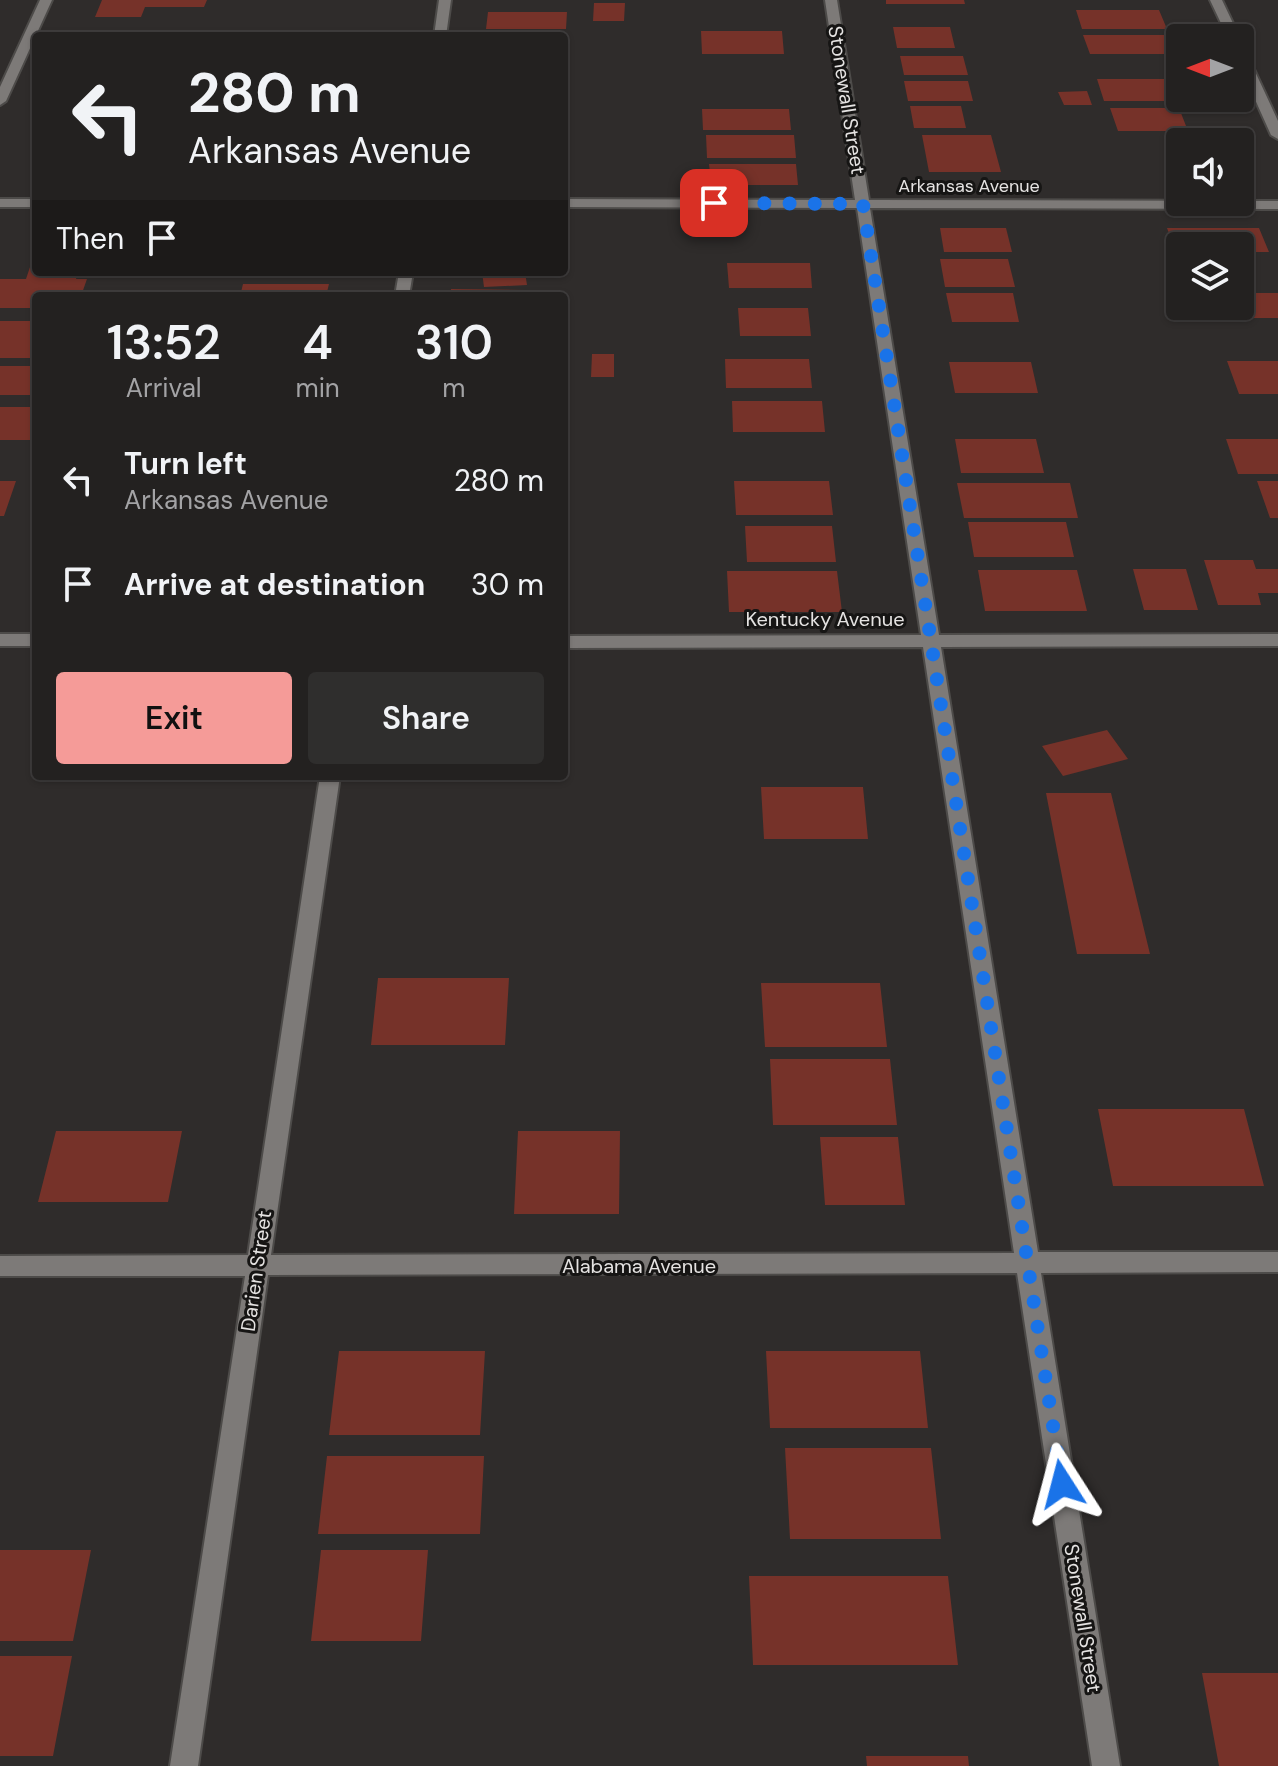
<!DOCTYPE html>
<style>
:root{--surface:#232120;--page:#2f2e2d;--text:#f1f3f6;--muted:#a3a3a5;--line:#403e3e;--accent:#f59b98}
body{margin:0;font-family:"DM Sans",sans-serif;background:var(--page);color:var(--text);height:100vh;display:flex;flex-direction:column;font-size:30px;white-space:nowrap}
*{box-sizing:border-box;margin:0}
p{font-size:26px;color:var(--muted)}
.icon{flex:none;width:44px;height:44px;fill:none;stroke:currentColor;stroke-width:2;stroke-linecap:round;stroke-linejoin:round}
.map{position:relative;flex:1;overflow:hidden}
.sheet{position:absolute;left:32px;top:292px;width:536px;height:488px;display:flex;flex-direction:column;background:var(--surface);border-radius:8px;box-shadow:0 2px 6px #0004,0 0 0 2px var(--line)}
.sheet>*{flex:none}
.top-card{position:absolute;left:32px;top:32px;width:536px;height:244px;border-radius:8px;box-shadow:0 2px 6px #0004,0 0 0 2px var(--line);background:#232120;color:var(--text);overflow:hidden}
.needle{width:52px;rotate:270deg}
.controls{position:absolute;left:1166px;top:24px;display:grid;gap:16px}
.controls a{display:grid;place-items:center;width:88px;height:88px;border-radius:8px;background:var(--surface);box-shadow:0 2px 6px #0004,0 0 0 2px var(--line);font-size:40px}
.pin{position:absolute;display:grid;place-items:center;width:68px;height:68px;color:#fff;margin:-34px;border-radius:16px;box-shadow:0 4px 12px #0006}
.me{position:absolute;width:88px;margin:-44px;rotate:351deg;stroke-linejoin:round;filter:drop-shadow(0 0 6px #0008)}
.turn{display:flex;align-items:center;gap:28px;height:168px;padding:0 24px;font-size:36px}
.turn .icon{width:104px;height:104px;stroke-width:2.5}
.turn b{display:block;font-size:56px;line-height:68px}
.then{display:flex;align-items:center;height:76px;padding:0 24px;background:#0003;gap:16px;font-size:30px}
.eta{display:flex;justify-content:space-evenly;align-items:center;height:136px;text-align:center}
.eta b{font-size:48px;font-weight:600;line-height:56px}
.action{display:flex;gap:16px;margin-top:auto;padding:16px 24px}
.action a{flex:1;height:92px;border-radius:8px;background:var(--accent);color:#111;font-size:32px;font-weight:600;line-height:92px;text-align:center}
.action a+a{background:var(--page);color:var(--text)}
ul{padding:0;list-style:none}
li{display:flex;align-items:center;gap:24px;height:104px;padding:0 24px}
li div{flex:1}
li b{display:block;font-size:30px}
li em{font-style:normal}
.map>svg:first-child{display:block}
.building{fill:#763229}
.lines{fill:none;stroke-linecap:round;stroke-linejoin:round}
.minor-casing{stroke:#4d4b49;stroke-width:4}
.minor{fill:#7d7a78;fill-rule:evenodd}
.route{stroke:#1a73e8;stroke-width:14;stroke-dasharray:0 25.2}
.labels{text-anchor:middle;stroke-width:6;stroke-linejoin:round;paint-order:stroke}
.far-street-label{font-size:18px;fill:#e5e3e2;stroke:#161514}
.street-label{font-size:20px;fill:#e5e3e2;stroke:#161514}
</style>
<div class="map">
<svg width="1278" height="1766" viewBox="0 0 1278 1766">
<rect width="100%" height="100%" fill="#2f2c2b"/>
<!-- building -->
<path class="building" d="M102,0h105l-3,7h-59l-4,10h-46z
M886,0h78l1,4h-79z
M594,3h31l-1,18h-31z
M1076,10h83l8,19h-85z
M488,12h79l-1,17h-80z
M893,27h57l5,21h-58z
M701,31h81l2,23h-82z
M123,32h53l-1,4h-54z
M484,32h75v4h-75z
M289,33h67v3h-68z
M1083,35h84l8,19h-85z
M900,56h63l5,19h-64z
M1097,79h79l4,22h-76z
M904,81h64l5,20h-65z
M1087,91l5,14h-28l-6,-13z
M910,106h51l5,22h-52z
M1110,108h69l9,23h-70z
M702,109h87l2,21h-88z
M706,135h88l2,23h-89z
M922,135h69l10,37h-72z
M709,164h87l2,21h-67v-11h-21z
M940,228h66l6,24h-68z
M1167,228h92l10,24h-29v-6h-60v6h-4z
M940,259h68l7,28h-70z
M727,263h83l2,25h-83z
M30,267h6v5h42l-2,7h11l-6,17h-45v12h-36v-29h26z
M482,272h43l2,13 -43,2z
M243,284h86l-3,12h-86z
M451,289l74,1 -1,6h-74z
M946,293h67l6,29h-67z
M1240,293h38v25h-64l-4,-12h30z
M738,308h70l3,28h-71z
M0,321h36v37h-36z
M592,354h22v23h-23z
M725,359h84l3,29h-86z
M1227,361h51v33h-39z
M949,362h82l7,31h-83z
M0,366h36v29h-36z
M732,401h90l3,31h-92z
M0,407h36l-2,33h-34z
M955,439h81l8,34h-83z
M1226,439h52v35h-40z
M0,481h16l-12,35h-4z
M734,481h95l4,34h-97z
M1257,481h21v37h-8z
M957,483h113l8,35h-114z
M968,522h98l8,35h-100z
M745,526h87l4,36h-89z
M1204,560h49l3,9h22v24h-20l3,12h-43z
M1133,569h53l12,41h-54z
M978,570h99l10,41h-102z
M727,571h110l5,41h-113z
M1107,730l21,29 -65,17 -21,-30z
M139,776h100l-2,6h-100z
M761,787h102l5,52h-104z
M1046,793h65l39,161h-73z
M378,978h131l-4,67h-134z
M761,983h119l7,64h-122z
M770,1059h120l7,66h-124z
M1098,1109h146l20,77h-151z
M56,1131h126l-14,71h-130z
M518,1131h102l-1,83h-105z
M820,1137h78l7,68h-80z
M339,1351h146l-5,84h-151z
M766,1351h154l8,77h-158z
M785,1448h146l10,91h-151z
M327,1456h157l-4,78h-162z
M0,1550h91l-18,91h-73z
M321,1550h107l-7,91h-110z
M749,1576h199l10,89h-205z
M0,1656h72l-19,100h-53z
M1202,1673h76v93h-59z
M866,1756h102l1,10h-102z"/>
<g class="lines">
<!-- minor casing -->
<g class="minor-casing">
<path id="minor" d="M40,0h12l-46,101 -6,4v-18z
M439,0h12l-5,36h-12z
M825,0h12l32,200 409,1v8l-408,-1 69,427 339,-1v12l-337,1 97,605h240v20l-237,1 79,493h-28l-75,-493 -749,2 -70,491h-28l75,-490h-245v-20l248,-1 72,-479h20l-69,479 743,-2 -91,-606 -359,1v-12l357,-1 -64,-427 -293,-1v-8l291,1z
M1210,0h12l18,38h-12z
M1240,48l6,4 32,69v18l-7,-4 -31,-69z
M0,199h36v8h-36z
M399,272h14l-4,24h-14z
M0,634h36v12h-36z"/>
</g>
<!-- minor -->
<use href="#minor" class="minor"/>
</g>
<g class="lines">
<!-- route -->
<path class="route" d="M714,203l149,1 199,1280"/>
</g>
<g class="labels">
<!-- far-street labels -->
<g class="far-street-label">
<text x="969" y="192">Arkansas Avenue</text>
</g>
<!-- street labels -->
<g class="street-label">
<text transform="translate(847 100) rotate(81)" y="7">Stonewall Street</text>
<text x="825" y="626">Kentucky Avenue</text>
<text x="639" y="1273">Alabama Avenue</text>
<text transform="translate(256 1271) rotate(-82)" y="7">Darien Street</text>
<text transform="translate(1083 1618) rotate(81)" y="7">Stonewall Street</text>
</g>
</g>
</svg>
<div class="controls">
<a><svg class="needle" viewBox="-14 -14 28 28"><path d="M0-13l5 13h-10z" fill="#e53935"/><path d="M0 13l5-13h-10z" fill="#a3a3a5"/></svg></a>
<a><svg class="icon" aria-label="sound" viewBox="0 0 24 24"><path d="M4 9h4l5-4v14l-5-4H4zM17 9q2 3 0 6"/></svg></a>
<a><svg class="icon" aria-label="layers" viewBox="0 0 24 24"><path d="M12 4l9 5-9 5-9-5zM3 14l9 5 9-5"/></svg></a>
</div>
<div class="pin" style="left:714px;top:203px;background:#d93025"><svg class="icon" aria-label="arrive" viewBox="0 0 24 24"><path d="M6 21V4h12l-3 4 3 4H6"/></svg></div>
<svg class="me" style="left:1062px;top:1484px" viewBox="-20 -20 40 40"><path d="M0-17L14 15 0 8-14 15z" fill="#1a73e8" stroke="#fff" stroke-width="4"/></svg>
<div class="top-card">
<div class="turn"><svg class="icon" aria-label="left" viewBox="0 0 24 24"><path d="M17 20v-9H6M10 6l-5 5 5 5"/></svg><div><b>280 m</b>Arkansas Avenue</div></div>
<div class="then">Then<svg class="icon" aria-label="arrive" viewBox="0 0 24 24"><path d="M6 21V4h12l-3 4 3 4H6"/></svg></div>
</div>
<section class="sheet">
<div class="eta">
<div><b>13:52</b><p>Arrival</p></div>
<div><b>4</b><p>min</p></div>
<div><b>310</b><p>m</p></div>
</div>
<ul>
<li><svg class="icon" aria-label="left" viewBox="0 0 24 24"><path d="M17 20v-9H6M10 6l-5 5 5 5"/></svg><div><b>Turn left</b><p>Arkansas Avenue</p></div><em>280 m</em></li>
<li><svg class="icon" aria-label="arrive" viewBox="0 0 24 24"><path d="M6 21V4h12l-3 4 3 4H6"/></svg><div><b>Arrive at destination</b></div><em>30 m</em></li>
</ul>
<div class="action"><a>Exit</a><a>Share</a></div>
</section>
</div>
